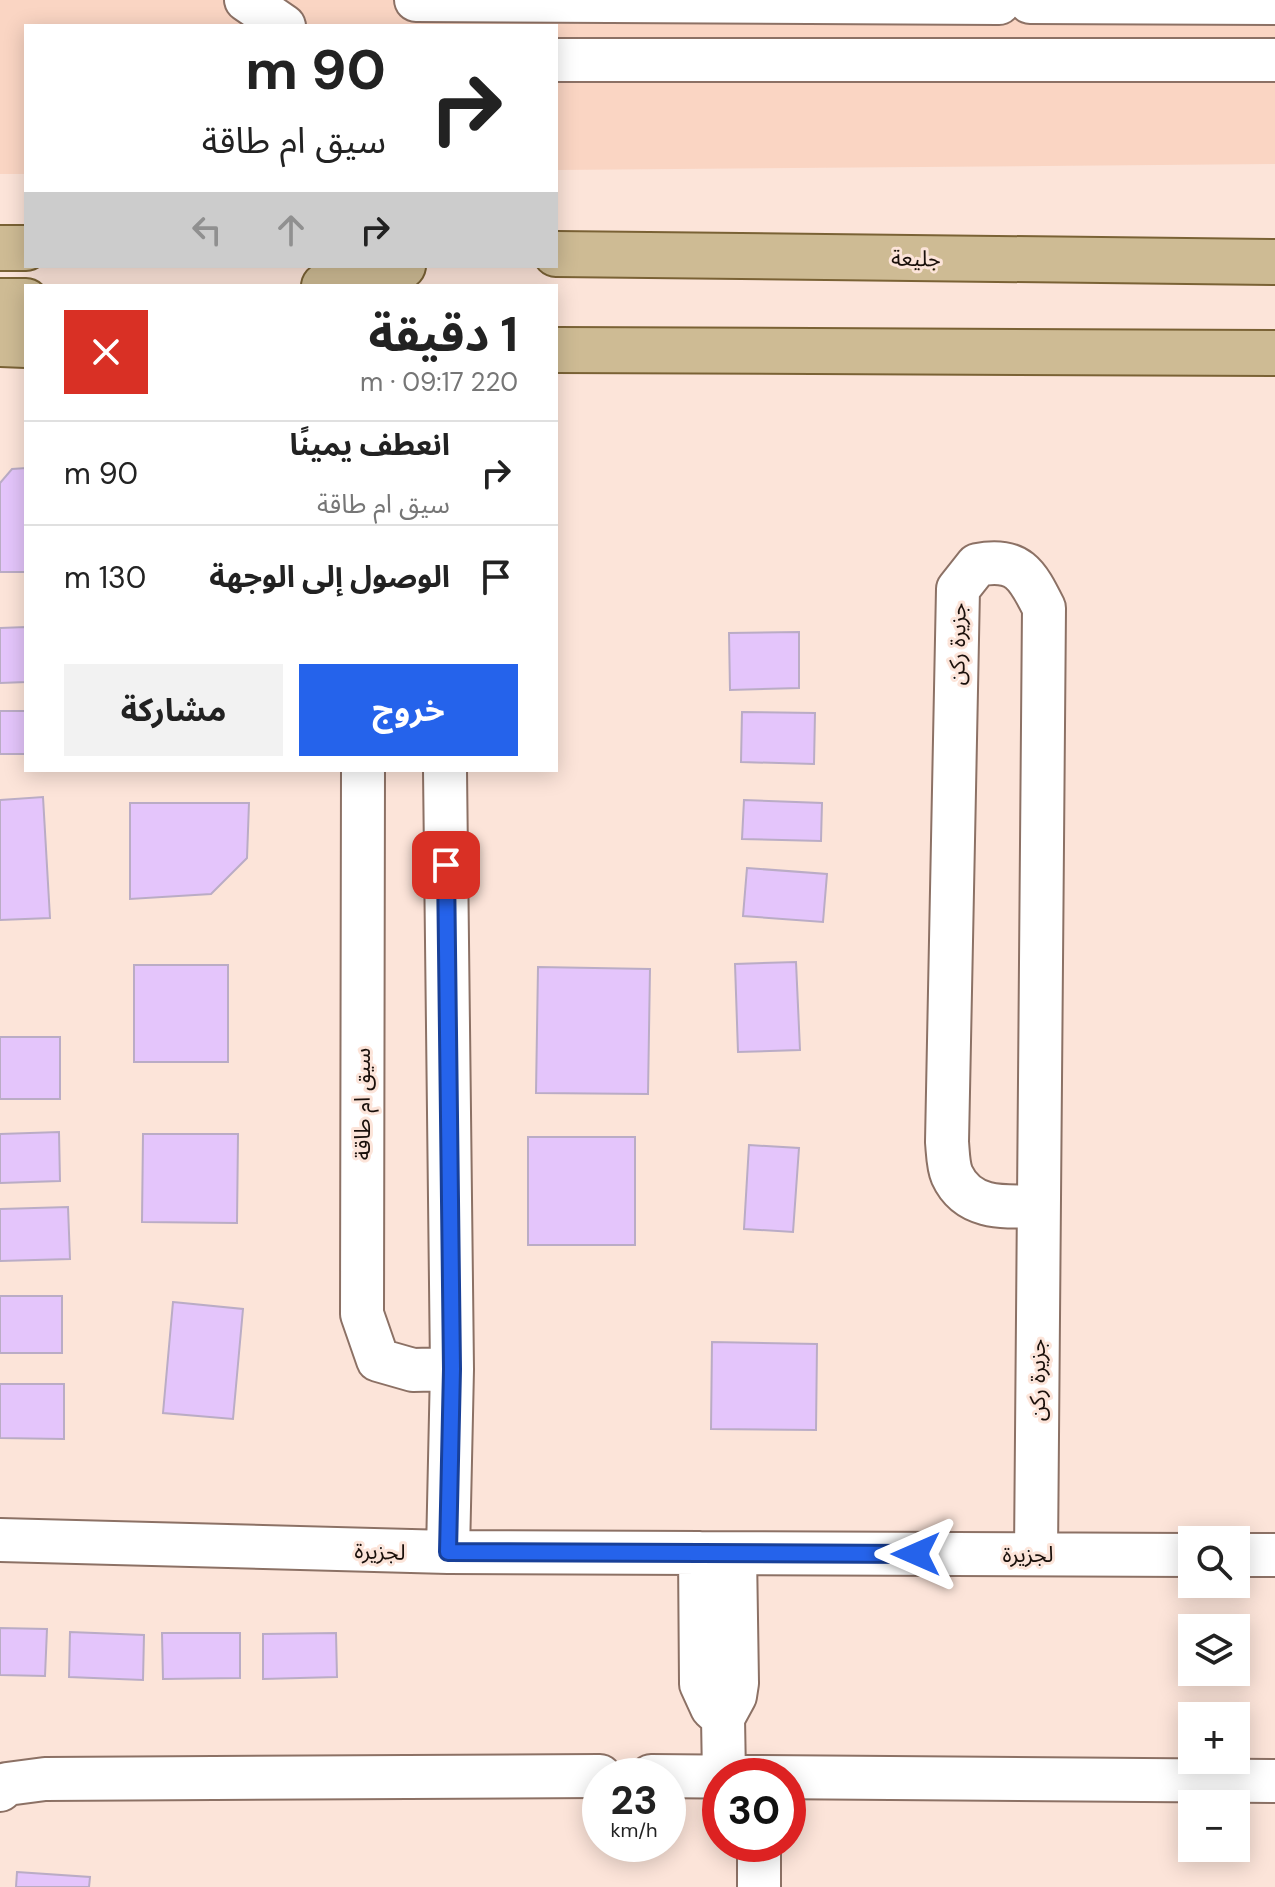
<!DOCTYPE html>
<html lang="ar">
<meta charset="utf-8">
<style>
:root{--surface:#fff;--page:#f2f2f2;--text:#222;--muted:#767676;--line:#e0e0e0;--accent:#2563eb}
body{margin:0;font-family:"DM Sans","Noto Sans Arabic",sans-serif;background:var(--page);color:var(--text);direction:rtl;height:100vh;display:flex;flex-direction:column;font-size:30px;white-space:nowrap}
*{box-sizing:border-box;margin:0}
p{font-size:26px;color:var(--muted)}
.icon{flex:none;width:44px;height:44px;fill:none;stroke:currentColor;stroke-width:2;stroke-linecap:round;stroke-linejoin:round}
.map{position:relative;flex:1;overflow:hidden;direction:ltr}
.drawer{position:absolute;left:24px;top:284px;width:534px;height:488px;display:flex;flex-direction:column;background:var(--surface);border-radius:0px;box-shadow:0 4px 20px #0003;direction:rtl}
.drawer>*{flex:none}
.hud{position:absolute;left:24px;top:24px;width:534px;height:244px;border-radius:0px;box-shadow:0 4px 20px #0003;direction:rtl;background:#fff;color:var(--text);overflow:hidden}
.tools{position:absolute;left:1178px;top:1526px;display:grid;gap:16px}
.tools a{display:grid;place-items:center;width:72px;height:72px;border-radius:0px;background:var(--surface);box-shadow:0 4px 20px #0003;font-size:40px}
.speed{position:absolute;left:582px;top:1758px;display:flex;gap:16px;font-size:40px;font-weight:700;text-align:center}
.speed>*{display:grid;place-content:center;width:104px;height:104px;border-radius:50%;background:var(--surface);box-shadow:0 4px 20px #0003;line-height:1}
.speed small{font-size:20px;font-weight:400}
.speed .limit{border:12px solid #d22;background:#fff;color:#111}
.pin{position:absolute;display:grid;place-items:center;width:68px;height:68px;color:#fff;margin:-34px;border-radius:16px;box-shadow:0 4px 12px #0006}
.me{position:absolute;width:88px;margin:-44px;rotate:270deg;stroke-linejoin:round;filter:drop-shadow(0 0 6px #0008)}
.turn{display:flex;align-items:center;gap:28px;height:168px;padding:0 40px;font-size:36px}
.turn .icon{width:104px;height:104px;stroke-width:2.5}
.turn b{display:block;font-size:56px;line-height:68px}
.lanes{display:flex;align-items:center;height:76px;padding:0 40px;background:#0003;justify-content:center;gap:40px;direction:ltr}
.lanes .off{opacity:.35}
.round{display:grid;place-items:center;flex:none;width:84px;height:84px;border-radius:0px;background:var(--page)}
.headline{display:flex;align-items:center;justify-content:space-between;height:136px;padding:0 40px}
h1{font-size:48px;font-weight:700;line-height:60px}
.action{display:flex;gap:16px;margin-top:auto;padding:16px 40px}
.action a{flex:1;height:92px;border-radius:0px;background:var(--accent);color:#fff;font-size:32px;font-weight:700;line-height:92px;text-align:center}
.action a+a{background:var(--page);color:var(--text)}
ul{padding:0;list-style:none}
li{display:flex;align-items:center;gap:24px;height:104px;padding:0 40px;border-top:2px solid var(--line)}
li div{flex:1}
li b{display:block;font-size:30px}
li em{font-style:normal}
.map>svg:first-child{display:block}
.built{fill:#fad5c3}
.building{fill:#e4c5fb;stroke:#baacc5;stroke-width:2}
.lines{fill:none;stroke-linecap:round;stroke-linejoin:round}
.minor-casing{stroke:#8c7165;stroke-width:46}
.major-casing{stroke:#7a6235;stroke-width:48}
.minor{stroke:#fff;stroke-width:42}
.major{stroke:#cebb94;stroke-width:44}
.route-casing{stroke:#184099;stroke-width:20}
.route{stroke:#2563eb;stroke-width:14}
.labels{text-anchor:middle;stroke-width:6;stroke-linejoin:round;paint-order:stroke}
.street-label{font-size:22px;fill:#1a100b;stroke:#fce4d9}
</style>
<div class="map">
<svg width="1275" height="1887" viewBox="0 0 1275 1887">
<rect width="100%" height="100%" fill="#fce4d9"/>
<!-- built -->
<path class="built" d="M0,0h1275v164l-719,6v-144h-530v148h-26z"/>
<!-- building -->
<path class="building" d="M26,468v104h-26v-89l12,-14z
M26,627v55l-26,1v-55z
M799,632v56l-69,2 -1,-57z
M0,711h26v43h-26z
M742,712l73,1 -1,51 -73,-2z
M43,797l7,121 -50,2v-120z
M744,800l78,3 -1,38 -79,-2z
M130,803h119l-2,55 -36,36 -81,5z
M747,868l80,6 -4,48 -80,-6z
M796,962l4,88 -62,2 -3,-88z
M134,965h94v97h-94z
M538,967l112,2 -2,125 -112,-1z
M0,1037h60v62h-60z
M59,1132l1,49 -60,2v-49z
M143,1134h95l-1,89 -95,-1z
M528,1137h107v108h-107z
M749,1145l50,3 -6,84 -49,-3z
M68,1207l2,52 -70,2v-52z
M0,1296h62v57h-62z
M173,1302l70,7 -10,110 -70,-6z
M712,1342l105,2 -1,86 -105,-1z
M0,1384h64v55l-64,-1z
M0,1628l47,1 -2,47 -45,-1z
M70,1632l74,3 -1,45 -74,-3z
M162,1633h78v45l-77,1z
M336,1633l1,44 -74,2v-45z
M17,1872l73,5 -1,10h-73z"/>
<g class="lines">
<!-- minor casing -->
<g class="minor-casing">
<path id="minor" d="M246,0l38,26
M416,0l583,3
M1030,2l245,1
M556,60h719
M363,770l-1,544 16,46 35,10 39,-1
M445,770l7,599 -4,183
M0,1540l448,12 744,3
M700,1553l1,131 11,24 11,10
M1036,1554l8,-946c-17,-34 -26,-51 -67,-43l-19,24 -11,553c1,11 1,24 5,33 16,35 52,32 85,31
M1236,1555h39
M651,1776l624,5
M724,1776l-1,-58 12,-22 2,-13 -2,-129
M0,1790l7,-6 38,-5 555,-3
M759,1887v-43"/>
</g>
<!-- major casing -->
<g class="major-casing">
<path id="major" d="M0,248h26
M556,254l719,8
M324,286l79,-20
M0,301h26
M0,344l26,1
M556,350l719,3"/>
</g>
<!-- minor -->
<use href="#minor" class="minor"/>
<!-- major -->
<use href="#major" class="major"/>
</g>
<g class="lines">
<!-- route casing -->
<g class="route-casing">
<path id="route" d="M446,865l6,504 -4,183 468,2"/>
</g>
<!-- route -->
<use href="#route" class="route"/>
</g>
<g class="labels">
<!-- street labels -->
<g class="street-label">
<text transform="translate(916 258) rotate(1)" y="8">جليعة</text>
<text transform="translate(957 644) rotate(-89)" y="8">جزيرة ركن</text>
<text transform="translate(362 1104) rotate(-90)" y="8">سيق ام طاقة</text>
<text transform="translate(1037 1380) rotate(-90)" y="8">جزيرة ركن</text>
<text transform="translate(380 1551) rotate(2)" y="8">لجزيرة</text>
<text x="1028" y="1562">لجزيرة</text>
</g>
</g>
</svg>
<div class="tools">
<a><svg class="icon" aria-label="search" viewBox="0 0 24 24"><circle cx="10" cy="10" r="6"/><path d="M15 15l6 6"/></svg></a>
<a><svg class="icon" aria-label="layers" viewBox="0 0 24 24"><path d="M12 4l9 5-9 5-9-5zM3 14l9 5 9-5"/></svg></a>
<a>+</a>
<a>−</a>
</div>
<div class="speed"><div>23<small>km/h</small></div><div class="limit">30</div></div>
<div class="pin" style="left:446px;top:865px;background:#d93025"><svg class="icon" aria-label="arrive" viewBox="0 0 24 24"><path d="M6 21V4h12l-3 4 3 4H6"/></svg></div>
<svg class="me" style="left:916px;top:1554px" viewBox="-20 -20 40 40"><path d="M0-17L14 15 0 8-14 15z" fill="#2563eb" stroke="#fff" stroke-width="4"/></svg>
<div class="hud">
<div class="turn"><svg class="icon" aria-label="right" viewBox="0 0 24 24"><path d="M7 20v-9h11M14 6l5 5-5 5"/></svg><div><b>90 m</b>سيق ام طاقة</div></div>
<div class="lanes"><svg class="icon off" aria-label="left" viewBox="0 0 24 24"><path d="M17 20v-9H6M10 6l-5 5 5 5"/></svg><svg class="icon off" aria-label="ahead" viewBox="0 0 24 24"><path d="M12 20V5M6 11l6-6 6 6"/></svg><svg class="icon" aria-label="right" viewBox="0 0 24 24"><path d="M7 20v-9h11M14 6l5 5-5 5"/></svg></div>
</div>
<section class="drawer">
<div class="headline"><div><h1>1 دقيقة</h1><p>220 m · 09:17</p></div><a class="round" style="background:#d93025;color:#fff"><svg class="icon" aria-label="close" viewBox="0 0 24 24"><path d="M6 6l12 12M18 6L6 18"/></svg></a></div>
<ul>
<li><svg class="icon" aria-label="right" viewBox="0 0 24 24"><path d="M7 20v-9h11M14 6l5 5-5 5"/></svg><div><b>انعطف يمينًا</b><p>سيق ام طاقة</p></div><em>90 m</em></li>
<li><svg class="icon" aria-label="arrive" viewBox="0 0 24 24"><path d="M6 21V4h12l-3 4 3 4H6"/></svg><div><b>الوصول إلى الوجهة</b></div><em>130 m</em></li>
</ul>
<div class="action"><a>خروج</a><a>مشاركة</a></div>
</section>
</div>
